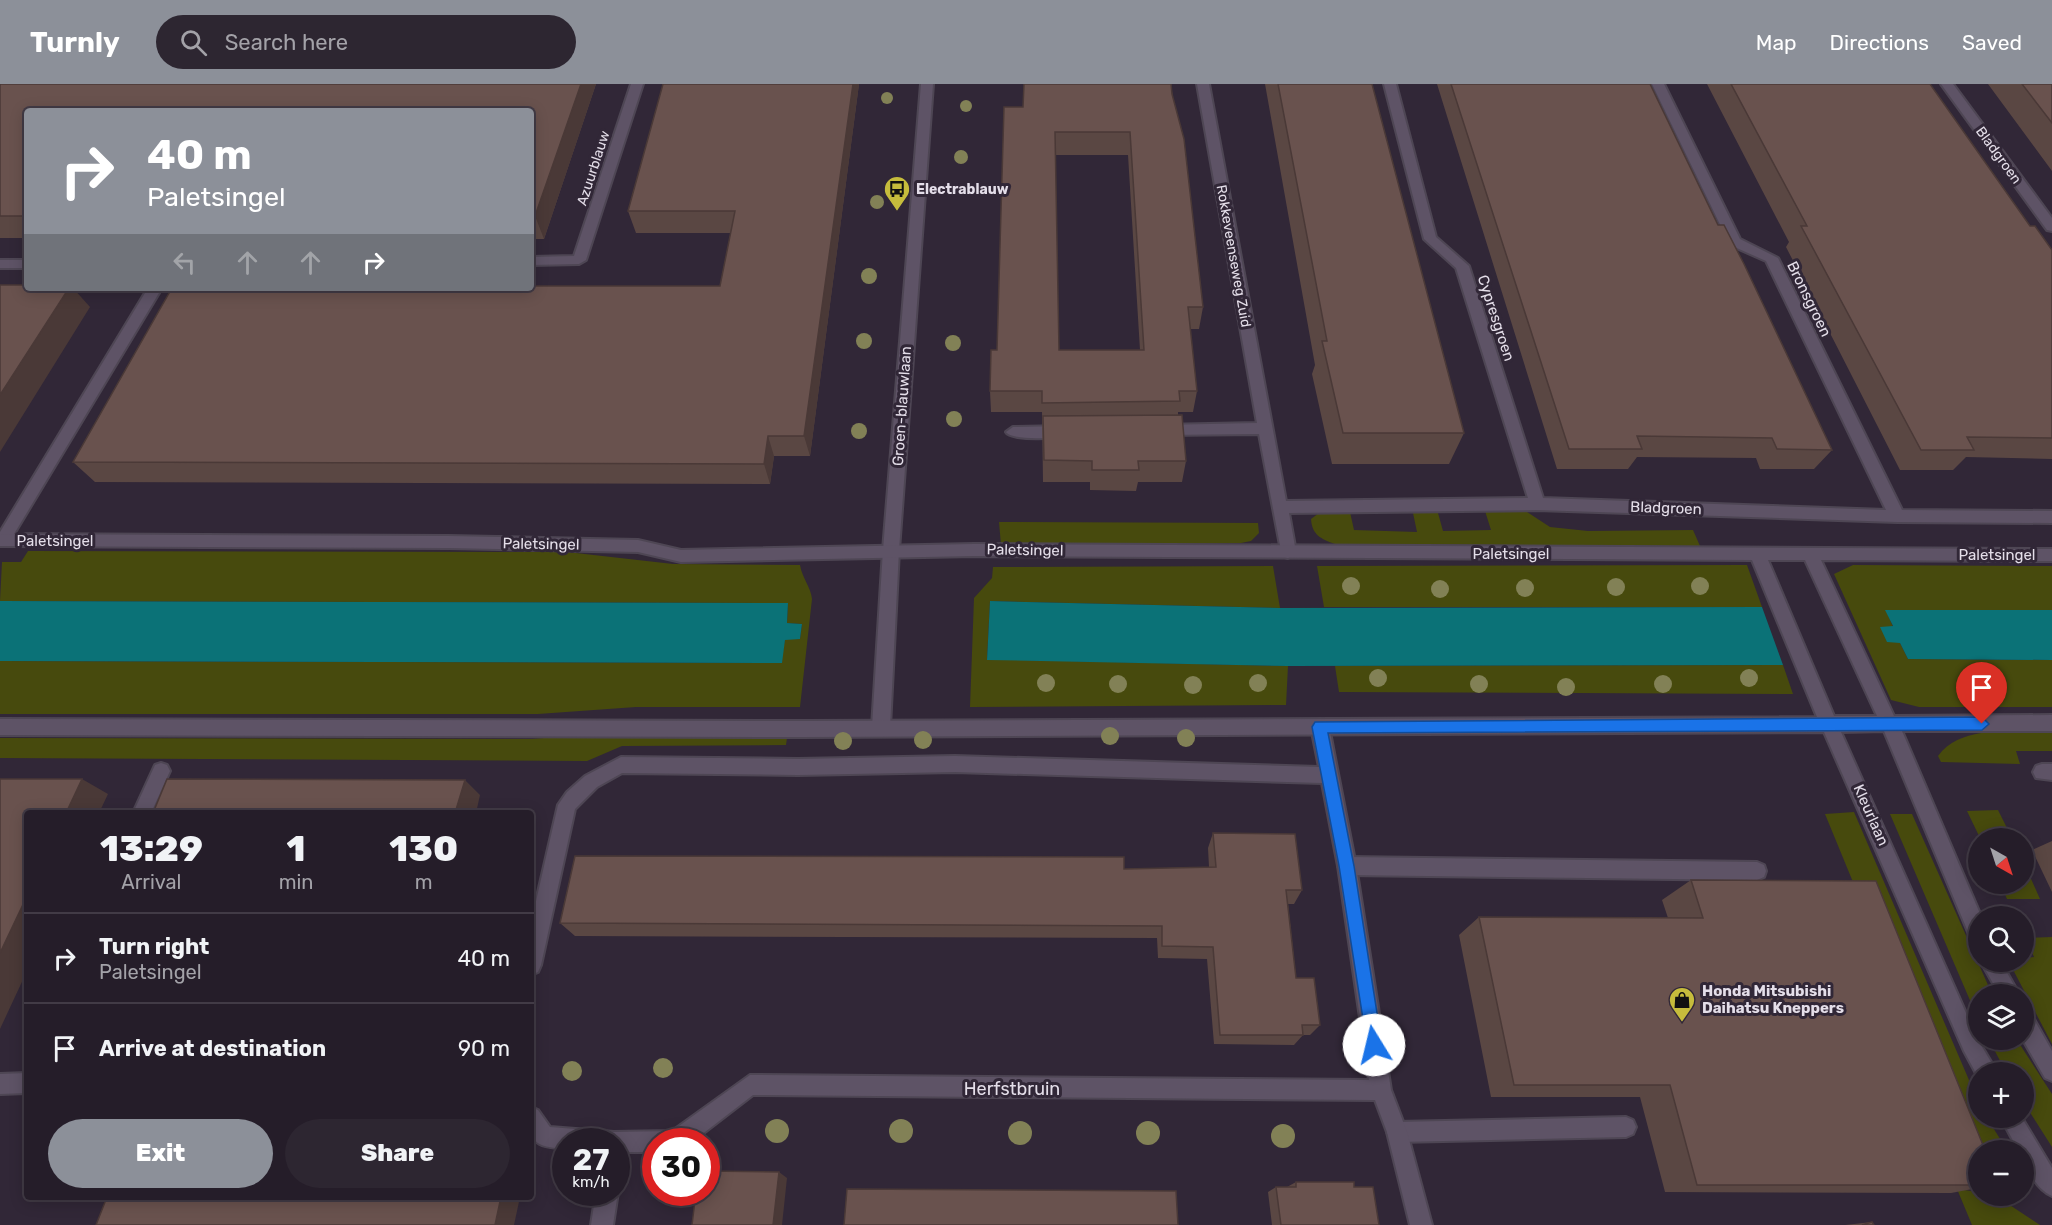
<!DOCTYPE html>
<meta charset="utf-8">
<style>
:root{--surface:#251d29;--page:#2d2631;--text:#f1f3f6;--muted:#a3a2a8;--line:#423b46;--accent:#8c9099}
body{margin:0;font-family:Rubik,sans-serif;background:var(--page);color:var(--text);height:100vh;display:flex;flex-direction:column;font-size:22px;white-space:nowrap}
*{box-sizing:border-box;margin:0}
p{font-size:20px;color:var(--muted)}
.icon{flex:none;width:33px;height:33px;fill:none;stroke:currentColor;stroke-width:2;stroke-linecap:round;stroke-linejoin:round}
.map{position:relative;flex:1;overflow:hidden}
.details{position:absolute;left:24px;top:726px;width:510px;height:390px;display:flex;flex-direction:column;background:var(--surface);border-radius:6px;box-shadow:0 3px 15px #0003,0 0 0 2px var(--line)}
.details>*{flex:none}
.guide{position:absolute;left:24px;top:24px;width:510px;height:183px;border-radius:6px;box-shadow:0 3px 15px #0003,0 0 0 2px var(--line);background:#8c9099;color:#fff;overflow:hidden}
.needle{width:39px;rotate:141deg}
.tools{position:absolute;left:1968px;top:744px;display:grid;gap:12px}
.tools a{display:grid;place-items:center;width:66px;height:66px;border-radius:50%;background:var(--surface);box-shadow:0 3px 15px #0003,0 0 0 2px var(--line);font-size:30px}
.speed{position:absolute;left:552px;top:1044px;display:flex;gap:12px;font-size:30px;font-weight:700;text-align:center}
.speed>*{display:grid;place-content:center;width:78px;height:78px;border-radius:50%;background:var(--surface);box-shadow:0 3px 15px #0003,0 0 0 2px var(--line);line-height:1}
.speed small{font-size:15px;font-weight:400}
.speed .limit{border:9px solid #d22;background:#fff;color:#111}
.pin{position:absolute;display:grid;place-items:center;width:51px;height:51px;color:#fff;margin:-62px -26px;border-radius:50% 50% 50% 0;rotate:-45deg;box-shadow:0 0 6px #0007}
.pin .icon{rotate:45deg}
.me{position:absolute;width:66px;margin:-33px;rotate:351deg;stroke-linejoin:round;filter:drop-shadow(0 0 4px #0008)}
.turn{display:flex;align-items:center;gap:21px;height:126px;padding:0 24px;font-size:27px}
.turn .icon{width:78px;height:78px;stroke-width:2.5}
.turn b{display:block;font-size:42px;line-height:51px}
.lanes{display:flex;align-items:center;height:57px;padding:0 24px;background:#0003;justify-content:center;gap:30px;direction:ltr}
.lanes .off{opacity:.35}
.eta{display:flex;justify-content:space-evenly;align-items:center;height:102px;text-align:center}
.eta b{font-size:36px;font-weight:800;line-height:42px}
.primary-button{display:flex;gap:12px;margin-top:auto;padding:12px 24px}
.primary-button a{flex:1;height:69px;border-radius:36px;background:var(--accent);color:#fff;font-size:24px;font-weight:800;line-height:69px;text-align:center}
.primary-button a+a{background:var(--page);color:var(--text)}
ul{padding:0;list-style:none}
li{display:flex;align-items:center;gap:18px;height:90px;padding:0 24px;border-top:2px solid var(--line)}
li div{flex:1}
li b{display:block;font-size:22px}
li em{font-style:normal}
header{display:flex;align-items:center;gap:36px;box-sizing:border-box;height:84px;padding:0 30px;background:var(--accent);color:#fff}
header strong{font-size:28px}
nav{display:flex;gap:33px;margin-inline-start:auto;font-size:21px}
.search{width:420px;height:54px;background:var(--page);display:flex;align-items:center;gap:15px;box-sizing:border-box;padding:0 21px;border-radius:33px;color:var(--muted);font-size:22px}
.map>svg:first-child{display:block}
.green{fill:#474a0d}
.water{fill:#0b7277}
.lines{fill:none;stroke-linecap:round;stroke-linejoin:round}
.service-casing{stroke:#4e4654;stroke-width:4}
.pedestrian-casing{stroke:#4e4654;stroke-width:4}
.minor-casing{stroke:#4e4654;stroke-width:4}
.tertiary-casing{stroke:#4e4654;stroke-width:4}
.service{fill:#5e5366;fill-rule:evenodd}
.pedestrian{fill:#5e5366;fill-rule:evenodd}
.minor{fill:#5e5366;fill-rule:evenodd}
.tertiary{fill:#5e5366;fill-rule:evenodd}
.tree{fill:#828156}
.wall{fill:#5a4743;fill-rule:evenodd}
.shaded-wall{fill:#4a3937}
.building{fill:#69524e;stroke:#4a3937;stroke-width:1.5;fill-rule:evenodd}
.route{fill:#1a73e8;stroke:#114b97;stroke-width:1.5}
.labels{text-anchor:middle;stroke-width:6;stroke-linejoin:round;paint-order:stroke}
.far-street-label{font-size:14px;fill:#e4dee9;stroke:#312737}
.far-poi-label{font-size:14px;font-weight:bold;fill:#e4dee9;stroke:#312737;text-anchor:start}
.street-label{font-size:15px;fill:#e4dee9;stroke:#312737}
.poi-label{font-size:15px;font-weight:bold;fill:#e4dee9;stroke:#312737;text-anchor:start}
.near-street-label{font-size:18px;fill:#e4dee9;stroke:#312737}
</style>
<header>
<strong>Turnly</strong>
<div class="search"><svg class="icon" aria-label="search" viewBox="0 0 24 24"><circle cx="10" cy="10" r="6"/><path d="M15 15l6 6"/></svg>Search here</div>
<nav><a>Map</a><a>Directions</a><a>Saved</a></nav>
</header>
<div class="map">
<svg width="2052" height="1141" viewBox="0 0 2052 1141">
<rect width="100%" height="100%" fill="#312737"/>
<!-- green -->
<path class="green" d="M1524,426l26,17 38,4 105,-1 7,16 -365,-2c-14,-5 -23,-9 -24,-25l8,-6 31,-1 4,18 63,2 -4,-19h25l5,18 48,-1 -6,-19z
M999,438l259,1 1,10 -8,8 -10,2 -240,2z
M28,467l539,1 106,12 127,1c2,13 11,22 12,34l-12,108h-164l-98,7h-538v-53l781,2 4,-24h15l2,-15 -15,-1 1,-20 -788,-2 2,-39h19z
M1747,481l15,42h-438l-7,-41z
M1853,481l199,1v44h-166l7,17h-12l19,16 8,16 144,1v47h-133l-28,-7 -57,-126z
M1273,482l7,42 -290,-7 -3,58 301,7 -2,39 -316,2 4,-109 18,-20 1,-11z
M1783,581l10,29 -454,-2 -4,-26z
M629,647h159l-2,14 -164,1 -35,15 -587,-3v-20l532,1z
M1981,649h71v18h-36l4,13 -79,-2 -3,-6c11,-15 26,-20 43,-23z
M1998,726l14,28h-32l-13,-27z
M1854,728l124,289v17h9l20,32h-29l-44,-71 -109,-265z
M1890,730h22l80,180h-14v25z
M2024,779l16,36h-33l-4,-9h12l-3,-6h12z
M2052,853v107l-43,-82h15v-4l10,-1 -8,-19z
M1989,956h28l35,54v53l-28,-44v-31h-18z
M1957,1105l21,3v4h18l44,29h-68z"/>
<!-- water -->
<path class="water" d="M0,517l788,2 -1,20 15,1 -2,15 -15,1 -3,23 -782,-2z
M990,517l290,7 482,-1 21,58 -495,1 -301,-6z
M1885,526h167v50l-144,-1 -8,-16 -13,-1 -7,-15 13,-1z"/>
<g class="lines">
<!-- service casing -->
<g class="service-casing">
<path id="service" d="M1347,773l410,5 7,3 2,6 -2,6 -7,3 -410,-5 -6,-3 -3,-6 3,-6z
M1626,1033l7,3 3,7 -3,7 -7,3 -229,5 -7,-3 -3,-7 3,-7 7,-3z"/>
</g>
<!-- pedestrian casing -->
<g class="pedestrian-casing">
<path id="pedestrian" d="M161,679l6,2 3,6 -19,42h-18l22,-48z"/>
</g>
<!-- minor casing -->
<g class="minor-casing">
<path id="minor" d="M631,0h12l-57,176 -7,4 -48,1v-8l43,-1z
M921,0h12l-34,466 -9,177 -3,5 -6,3 -6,-3 -3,-5 11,-177z
M1197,0h12l77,417 242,-3 -72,-230 -32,-29 -40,-155h12l40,153 33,29 74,232 343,12 -120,-249 -36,-16 -78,-161h12l76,155 38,19 124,252 150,1v12l-155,-1 -360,-12 -248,3 7,39 -8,6 -6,-2 -23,-122 -98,1 -7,-5 7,-5 96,-2z
M1941,0h12l99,134v13l-5,-1z
M0,176h27v8h-27z
M148,204h14l-154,256 -8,1v-13z
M1064,342l7,5c-5,9 -60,10 -65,1l7,-5z
M1320,635l6,3 3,5 27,139 35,224 16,42 25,93h-22l-23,-93 -12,-32 -622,-5 -61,47h-36v10h-40v-10h-50v7c-37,-3 -35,-8 -35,-42l7,3 12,17 64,5 58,-1 78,-56 619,5 -31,-214 -16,-83 -367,-11 -157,3 -176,-2 -25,14 -22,22 -34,156 -3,7 -7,3v-52l27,-118 9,-13 18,-16 36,-19 177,2 157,-3 364,11 -8,-40 3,-5z
M2042,680h10v16l-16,-2 -3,-6 3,-6z
M27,989v20l-27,1v-20z
M616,1105l2,3 -5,33h-22l5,-33h20z"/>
</g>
<!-- tertiary casing -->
<g class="tertiary-casing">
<path id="tertiary" d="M0,450l449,2 189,4 43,10 293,-6 1078,5v12l-231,-1 73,156 158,-1v16h-150l79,185h-3v25l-7,-2 -87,-208 -43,1 137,308 19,32h-19v5l-14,-26 -140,-319 -1018,5 -806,-2v-16l806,2 1011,-4 -65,-157 -778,-4 -293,6 -43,-10 -189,-4 -449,-2zM1768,476h37l72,156h-43z
M1981,878h20l18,32h-20z
M2024,927l7,3 21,37v30l-7,-3 -22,-38z
M2001,1034h21l30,50v28c-16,-7 -28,-29 -28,-46h-6z"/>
</g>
<!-- service -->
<use href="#service" class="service"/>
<!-- pedestrian -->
<use href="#pedestrian" class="pedestrian"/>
<!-- minor -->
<use href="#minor" class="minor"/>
<!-- tertiary -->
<use href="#tertiary" class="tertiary"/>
</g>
<!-- trees -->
<g class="tree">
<circle cx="887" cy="14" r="6"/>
<circle cx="966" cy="22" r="6"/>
<circle cx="961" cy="73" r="7"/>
<circle cx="877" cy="118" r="7"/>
<circle cx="869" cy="192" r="8"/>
<circle cx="864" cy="257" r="8"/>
<circle cx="953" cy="259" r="8"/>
<circle cx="954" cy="335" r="8"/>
<circle cx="859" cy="347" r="8"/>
<circle cx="1351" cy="502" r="9"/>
<circle cx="1700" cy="502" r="9"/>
<circle cx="1616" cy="503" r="9"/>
<circle cx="1525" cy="504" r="9"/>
<circle cx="1440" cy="505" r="9"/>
<circle cx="1378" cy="594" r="9"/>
<circle cx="1749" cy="594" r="9"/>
<circle cx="1046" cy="599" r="9"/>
<circle cx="1258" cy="599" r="9"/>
<circle cx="1118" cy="600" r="9"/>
<circle cx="1479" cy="600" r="9"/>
<circle cx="1663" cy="600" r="9"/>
<circle cx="1193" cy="601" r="9"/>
<circle cx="1566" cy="603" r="9"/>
<circle cx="1110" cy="652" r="9"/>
<circle cx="1186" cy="654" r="9"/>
<circle cx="923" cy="656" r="9"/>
<circle cx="843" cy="657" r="9"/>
<circle cx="663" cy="984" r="10"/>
<circle cx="572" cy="987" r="10"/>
<circle cx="777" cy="1047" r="12"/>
<circle cx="901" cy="1047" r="12"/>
<circle cx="1020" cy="1049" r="12"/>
<circle cx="1148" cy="1049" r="12"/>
<circle cx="1283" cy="1052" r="12"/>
</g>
<!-- wall -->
<path class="wall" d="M0,0h596l-52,155h-13v-128h-504v127h-27z
M859,0l-49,372h-36l-4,28 -675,-2 -22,-20 647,-176 11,-53h-95l-8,-22z
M1171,0l32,223 -4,22h-9l7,62 -4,21h-15v3l8,46 -4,21h-44l-2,9 -46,-1v-8h-47l-1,-70h-51l-1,-21 7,-41 26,-243zM1055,71h73l12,195h-81z
M1265,0h107l92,349 -15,31h-117l-20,-90 3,-9z
M1437,0h213l68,141 114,225 -18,19h-54l-4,-11 -119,-1 -9,12h-71z
M1707,0h223l100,142 22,24v209l-86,-2 -13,13h-53l-114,-223 3,-5z
M1988,0h64v87z
M1213,749l89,57 -8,14h-6l8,74 24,47 -10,10h-7l-9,10 -80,-1 -7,-85 -49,-1 -1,-20 -582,-2 -15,-13 564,-54 85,-2 -1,-19z
M2052,757v51l-20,-42z
M1691,796l287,270v38l-27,5 -286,-1 -25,-95h-149l-32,-162 20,-18 189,1 -6,-18z
M1296,1098l58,5 25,38h-107l-4,-33 8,-5h11z
M1872,1138l2,3h-29z"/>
<!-- shaded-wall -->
<path class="shaded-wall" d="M581,0h15l-52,155 -9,-23z
M853,0h6l-49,372 -6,-20z
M69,204h4l17,19 -90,145v-57z
M768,352l6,20 -4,28 -6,-20z
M82,695l26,15 -9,19h-33z
M465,696l15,15 -4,18h-21z
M27,812v75l-27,58v-76z
M779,1088l8,6 -5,47h-9z
M501,1113h19l-6,28h-19z"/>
<!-- building -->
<path class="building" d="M0,0h581l-46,132h-4v-105h-504v105h-27z
M663,0h190l-49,352h-36l-4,28 -691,-2 99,-174h359v-2h189l15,-75h-107z
M1024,0h147l1,10 12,45 19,168h-15l9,84h-18l1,10 -138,2v-12h-52l1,-41h6l7,-243h19zM1055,48h75l14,218h-85z
M1278,0h94l92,349h-121l-21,-92h5z
M1451,0h199l68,141h6l20,39 88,186 -55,-1 -5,-11 -135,-2 5,13h-73z
M1731,0h199l100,142h5l17,24v188l-85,-1 7,13h-53l-120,-224h6z
M2022,0h30v39z
M0,201h27v3h42l-69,107z
M1182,331l4,46h-48l1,9h-47v-9l-48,-1 -1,-44z
M0,695h82l-16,34h-39v83l-27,57z
M167,695l298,1 -10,33h-302z
M1213,749l82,1 7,56h-16l10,88h18l6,47h-18l1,10h-83l-7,-88 -51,-1v-20l-602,-3 15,-67 549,1v12l92,-2z
M1691,796l185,1 109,269h-7v35h-281l-27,-100h-156l-35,-168 224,1z
M706,1087l73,1 -6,53h-81l4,-33h10z
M1296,1098h58v5h19l6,38h-98l-5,-38h20z
M847,1105l329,2 2,34h-334z
M107,1113h394l-6,28h-399z
M1872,1138l2,3h-12z"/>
<!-- route -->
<path class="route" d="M1982,633l7,7 -7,6 -654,3 26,133 28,179 -2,6 -6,2 -6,-2 -29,-185 -27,-139 3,-5z"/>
<!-- icons -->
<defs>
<g id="bus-pin" transform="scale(1.35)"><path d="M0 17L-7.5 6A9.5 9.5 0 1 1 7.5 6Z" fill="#c6bc3c" stroke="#312737"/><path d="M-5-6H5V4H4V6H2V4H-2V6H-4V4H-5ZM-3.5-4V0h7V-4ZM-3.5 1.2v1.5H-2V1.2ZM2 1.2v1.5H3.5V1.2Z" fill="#111"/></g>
<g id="shop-pin" transform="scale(1.35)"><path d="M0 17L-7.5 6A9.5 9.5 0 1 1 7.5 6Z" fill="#c6bc3c" stroke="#312737"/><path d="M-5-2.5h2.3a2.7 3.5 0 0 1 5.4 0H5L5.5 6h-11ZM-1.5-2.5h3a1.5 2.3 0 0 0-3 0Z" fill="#111"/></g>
</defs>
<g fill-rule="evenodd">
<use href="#bus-pin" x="897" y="105"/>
<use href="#shop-pin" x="1682" y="916"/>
</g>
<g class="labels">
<!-- far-street labels -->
<g class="far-street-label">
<text transform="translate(1999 71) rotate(54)" y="5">Bladgroen</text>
<text transform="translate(593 84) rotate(-72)" y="5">Azuurblauw</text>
<text transform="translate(1234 172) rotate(80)" y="5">Rokkeveenseweg Zuid</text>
</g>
<!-- far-poi labels -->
<g class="far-poi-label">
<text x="916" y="110">Electrablauw</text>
</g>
<!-- street labels -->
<g class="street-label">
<text transform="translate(1809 215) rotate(64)" y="5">Bronsgroen</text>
<text transform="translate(1496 234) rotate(72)" y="5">Cypresgroen</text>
<text transform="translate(902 322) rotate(-86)" y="5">Groen-blauwlaan</text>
<text transform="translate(1666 424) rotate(2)" y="5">Bladgroen</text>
<text x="55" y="462">Paletsingel</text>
<text transform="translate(541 460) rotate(1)" y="5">Paletsingel</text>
<text transform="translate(1025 466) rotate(1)" y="5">Paletsingel</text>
<text x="1511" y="475">Paletsingel</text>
<text x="1997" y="476">Paletsingel</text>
<text transform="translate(1871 731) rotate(66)" y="5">Kleurlaan</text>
</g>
<!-- poi labels -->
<g class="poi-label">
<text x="1702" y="912">Honda Mitsubishi<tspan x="1702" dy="17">Daihatsu Kneppers</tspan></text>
</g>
<!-- near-street labels -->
<g class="near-street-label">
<text x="1012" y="1011">Herfstbruin</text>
</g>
</g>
</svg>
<div class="tools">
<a><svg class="needle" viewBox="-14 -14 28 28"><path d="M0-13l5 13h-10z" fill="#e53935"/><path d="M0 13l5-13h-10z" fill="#a3a2a8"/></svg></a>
<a><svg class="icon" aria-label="search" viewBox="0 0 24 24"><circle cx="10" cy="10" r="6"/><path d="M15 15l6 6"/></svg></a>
<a><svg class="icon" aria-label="layers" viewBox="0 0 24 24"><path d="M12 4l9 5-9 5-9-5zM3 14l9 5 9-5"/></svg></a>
<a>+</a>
<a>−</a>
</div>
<div class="speed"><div>27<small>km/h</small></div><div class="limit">30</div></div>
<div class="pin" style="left:1982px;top:640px;background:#d93025"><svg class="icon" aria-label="arrive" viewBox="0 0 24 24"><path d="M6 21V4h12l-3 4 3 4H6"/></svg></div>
<svg class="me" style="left:1374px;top:961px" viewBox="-20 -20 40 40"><circle r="19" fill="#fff"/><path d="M0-13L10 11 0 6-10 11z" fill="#1a73e8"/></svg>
<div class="guide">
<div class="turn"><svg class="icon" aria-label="right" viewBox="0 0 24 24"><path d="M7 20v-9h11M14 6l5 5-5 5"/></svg><div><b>40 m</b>Paletsingel</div></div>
<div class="lanes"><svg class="icon off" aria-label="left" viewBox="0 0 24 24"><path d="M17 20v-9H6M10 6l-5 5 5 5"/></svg><svg class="icon off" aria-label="ahead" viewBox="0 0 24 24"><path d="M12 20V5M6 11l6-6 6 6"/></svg><svg class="icon off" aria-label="ahead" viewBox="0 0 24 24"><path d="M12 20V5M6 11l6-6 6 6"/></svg><svg class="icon" aria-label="right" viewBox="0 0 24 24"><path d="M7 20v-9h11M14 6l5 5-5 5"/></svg></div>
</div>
<section class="details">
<div class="eta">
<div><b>13:29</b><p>Arrival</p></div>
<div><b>1</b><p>min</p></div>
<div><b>130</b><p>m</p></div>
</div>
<ul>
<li><svg class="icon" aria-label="right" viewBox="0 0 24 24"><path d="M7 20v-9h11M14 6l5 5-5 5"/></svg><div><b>Turn right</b><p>Paletsingel</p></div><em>40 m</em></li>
<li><svg class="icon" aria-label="arrive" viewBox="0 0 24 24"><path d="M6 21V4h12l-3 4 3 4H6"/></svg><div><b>Arrive at destination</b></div><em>90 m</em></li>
</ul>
<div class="primary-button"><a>Exit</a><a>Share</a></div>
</section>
</div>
